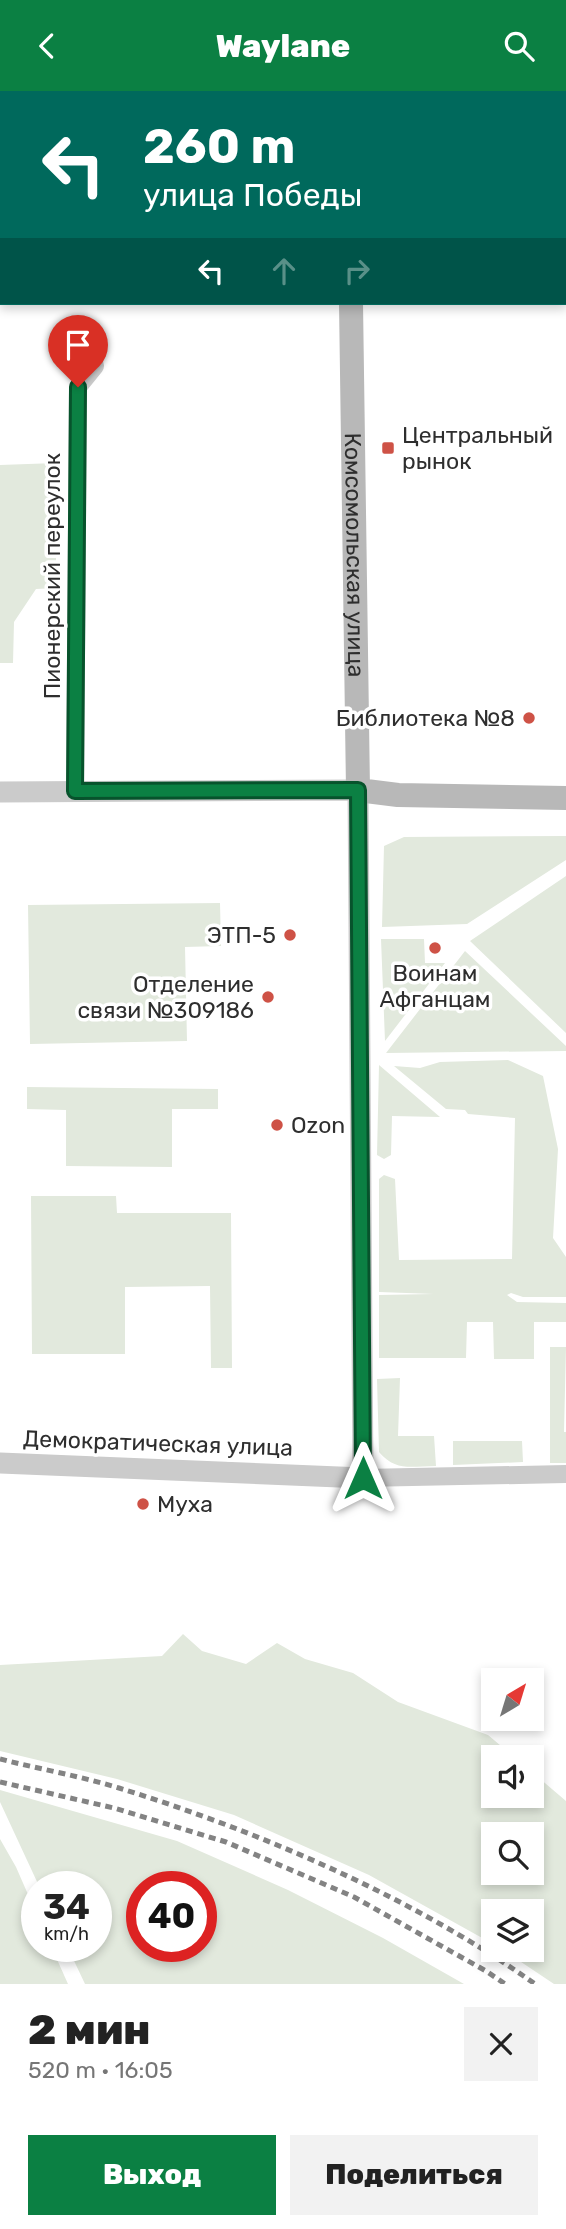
<!DOCTYPE html>
<html lang="ru">
<meta charset="utf-8">
<style>
:root{--surface:#fff;--page:#f2f2f2;--text:#222;--muted:#767676;--accent:#0b8043}
body{margin:0;font-family:Rubik,sans-serif;background:var(--page);color:var(--text);height:100vh;display:flex;flex-direction:column;font-size:26px;white-space:nowrap}
*{box-sizing:border-box;margin:0}
p{font-size:23px;color:var(--muted)}
.icon{flex:none;width:38px;height:38px;fill:none;stroke:currentColor;stroke-width:2;stroke-linecap:round;stroke-linejoin:round}
.map{position:relative;height:1893px;overflow:hidden}
.panel{display:flex;flex-direction:column;background:var(--surface);flex:1}
.panel>*{flex:none}
.hud{position:absolute;left:0px;top:0px;width:567px;height:214px;box-shadow:0 4px 10px #0003;background:#00695c;color:#fff;overflow:hidden}
.needle{width:46px;rotate:38deg}
.fabs{position:absolute;left:481px;top:1577px;display:grid;gap:14px}
.fabs a{display:grid;place-items:center;width:63px;height:63px;border-radius:0px;background:var(--surface);box-shadow:0 4px 10px #0003;font-size:35px}
.speed{position:absolute;left:21px;top:1780px;display:flex;gap:14px;font-size:35px;font-weight:700;text-align:center}
.speed>*{display:grid;place-content:center;width:91px;height:91px;border-radius:50%;background:var(--surface);box-shadow:0 4px 10px #0003;line-height:1}
.speed small{font-size:18px;font-weight:400}
.speed .limit{border:10px solid #d22;background:#fff;color:#111}
.pin{position:absolute;display:grid;place-items:center;width:60px;height:60px;color:#fff;margin:-72px -30px;border-radius:50% 50% 50% 0;rotate:-45deg;box-shadow:0 0 7px #0007}
.pin .icon{rotate:45deg}
.me{position:absolute;width:77px;margin:-38px;rotate:0deg;stroke-linejoin:round;filter:drop-shadow(0 0 5px #0008)}
.turn{display:flex;align-items:center;gap:24px;height:147px;padding:0 28px;font-size:32px}
.turn .icon{width:91px;height:91px;stroke-width:2.5}
.turn b{display:block;font-size:49px;line-height:60px}
.lanes{display:flex;align-items:center;height:66px;padding:0 28px;background:#0003;justify-content:center;gap:35px;direction:ltr}
.lanes .off{opacity:.35}
.round{display:grid;place-items:center;flex:none;width:74px;height:74px;border-radius:0px;background:var(--page)}
.summary{display:flex;align-items:center;justify-content:space-between;height:119px;padding:0 28px}
h1{font-size:42px;font-weight:800;line-height:52px}
.action{display:flex;gap:14px;margin-top:auto;padding:14px 28px}
.action a{flex:1;height:80px;border-radius:0px;background:var(--accent);color:#fff;font-size:28px;font-weight:800;line-height:80px;text-align:center}
.action a+a{background:var(--page);color:var(--text)}
header{display:flex;justify-content:space-between;align-items:center;height:91px;padding:0 28px;background:var(--accent);color:#fff;font-size:32px;font-weight:800}
.map>svg:first-child{display:block}
.green{fill:#e2e9dd;fill-rule:evenodd}
.lines{fill:none;stroke-linecap:round;stroke-linejoin:round}
.minor{stroke:#cbcbcb;stroke-width:18}
.tertiary{stroke:#cbcbcb;stroke-width:21}
.secondary{stroke:#b8b8b8;stroke-width:24}
.rail{stroke:#838383;stroke-width:5;stroke-dasharray:7 5;stroke-linecap:butt}
.route-casing{stroke:#07532c;stroke-width:18}
.route{stroke:#0b8043;stroke-width:12}
.poi-dot{fill:#ce5246;stroke:#fff;stroke-width:2.5}
.labels{text-anchor:middle;stroke-width:7;stroke-linejoin:round;paint-order:stroke}
.poi-label{font-size:23px;fill:#2e2e2e;stroke:#fff;text-anchor:start}
.street-label{font-size:23px;fill:#2e2e2e;stroke:#fff}
</style>
<header><svg class="icon" aria-label="back" viewBox="0 0 24 24"><path d="M15 5l-7 7 7 7"/></svg>Waylane<svg class="icon" aria-label="search" viewBox="0 0 24 24"><circle cx="10" cy="10" r="6"/><path d="M15 15l6 6"/></svg></header>
<div class="map">
<svg width="566" height="1893" viewBox="0 0 566 1893">
<rect width="100%" height="100%" fill="#fff"/>
<!-- green -->
<path class="green" d="M56,372v125l-20,1 -22,33 -1,41h-13v-198z
M566,745v24l-99,64 -85,3 2,-81 20,-9z
M566,785v157l-96,-92z
M220,812l1,43 -36,1 2,94 -157,3 -2,-139z
M381,848h43l1,24h20l-60,78z
M465,860l101,95v5l-180,2z
M508,969l35,16 15,73 -5,89 13,19v40h-43l-12,-4 -4,2 10,7 49,1v19h-32v37h-40l-1,-37h-26l-1,36h-87v-63l55,-1 -55,-2v-113l5,-4 11,4 4,81 113,-1 3,-141 -47,-4 -3,-4 -19,-1 -52,-43 26,2 20,-6z
M379,974l61,52 -48,-1 -1,39 -7,4 -7,-4z
M27,996l191,2v20h-46v58l-106,-1v-56l-39,-1z
M31,1105h85l1,17h114l1,155h-21l-1,-82 -85,1v67h-93z
M550,1256h16l-2,85h2v31h-16z
M400,1287l-2,58h36l2,30c-25,0 -40,6 -57,-14l-2,-73z
M453,1350h69l1,21 -70,3z
M183,1543l19,17 44,13 31,-21 28,16 48,14 45,29 90,33 26,22h-20v38h38v-23l34,29v183h-12l-51,-34 29,-1v-38h-38l-1,33 -124,-69 -135,-60 -117,-36 -117,-28v-86l162,-9zM494,1743h38v39h-38z
M0,1699l177,51 111,49 95,48 81,46h-379l-18,-38h29v-59l-57,-1 -39,-84zM142,1796h59v59h-59z
M0,1748l16,28 21,48v31h14l17,38h-68z"/>
<g class="lines">
<!-- minor -->
<path class="minor" d="M565,110h1
M75,700l3,-404 17,-21
M363,1387l203,-4"/>
<!-- tertiary -->
<path class="tertiary" d="M0,134h2
M0,701l358,-2 5,688 -363,-15"/>
<!-- secondary -->
<g class="secondary">
<path d="M349,0v2"/>
<path id="s1" d="M351,212l7,487 40,5 168,3"/>
</g>
<!-- rail -->
<path class="rail" d="M0,1668c39,10 80,17 119,29 142,44 295,110 416,196
M0,1691l114,26 112,34 128,55 132,74 19,13"/>
</g>
<g class="lines">
<!-- route casing -->
<g class="route-casing">
<path id="route" d="M78,296l-3,404 283,-1 5,688"/>
</g>
<!-- route -->
<use href="#route" class="route"/>
</g>
<!-- markers -->
<g class="poi-dot">
<rect x="381" y="350" width="14" height="14" rx="3.5"/>
<circle cx="529" cy="627" r="7"/>
<circle cx="290" cy="844" r="7"/>
<circle cx="435" cy="857" r="7"/>
<circle cx="268" cy="906" r="7"/>
<circle cx="277" cy="1034" r="7"/>
<circle cx="143" cy="1413" r="7"/>
</g>
<g class="labels">
<!-- poi labels -->
<g class="poi-label">
<text x="402" y="352">Центральный<tspan x="402" dy="26">рынок</tspan></text>
<text x="515" y="635" text-anchor="end">Библиотека №8</text>
<text x="276" y="852" text-anchor="end">ЭТП-5</text>
<text x="435" y="890" text-anchor="middle">Воинам<tspan x="435" dy="26">Афганцам</tspan></text>
<text x="254" y="901" text-anchor="end">Отделение<tspan x="254" dy="26">связи №309186</tspan></text>
<text x="291" y="1042">Ozon</text>
<text x="157" y="1421">Муха</text>
</g>
<!-- street labels -->
<g class="street-label">
<text dy="8" stroke="none"><textPath href="#s1" startOffset="252">Комсомольская улица</textPath></text>
<text transform="translate(52 485) rotate(-90)" y="8">Пионерский переулок</text>
<text transform="translate(158 1352) rotate(2)" y="8">Демократическая улица</text>
</g>
</g>
</svg>
<div class="fabs">
<a><svg class="needle" viewBox="-14 -14 28 28"><path d="M0-13l5 13h-10z" fill="#e53935"/><path d="M0 13l5-13h-10z" fill="#767676"/></svg></a>
<a><svg class="icon" aria-label="sound" viewBox="0 0 24 24"><path d="M4 9h4l5-4v14l-5-4H4zM17 9q2 3 0 6"/></svg></a>
<a><svg class="icon" aria-label="search" viewBox="0 0 24 24"><circle cx="10" cy="10" r="6"/><path d="M15 15l6 6"/></svg></a>
<a><svg class="icon" aria-label="layers" viewBox="0 0 24 24"><path d="M12 4l9 5-9 5-9-5zM3 14l9 5 9-5"/></svg></a>
</div>
<div class="speed"><div>34<small>km/h</small></div><div class="limit">40</div></div>
<div class="pin" style="left:78px;top:296px;background:#d93025"><svg class="icon" aria-label="arrive" viewBox="0 0 24 24"><path d="M6 21V4h12l-3 4 3 4H6"/></svg></div>
<svg class="me" style="left:363px;top:1387px" viewBox="-20 -20 40 40"><path d="M0-17L14 15 0 8-14 15z" fill="#0b8043" stroke="#fff" stroke-width="4"/></svg>
<div class="hud">
<div class="turn"><svg class="icon" aria-label="left" viewBox="0 0 24 24"><path d="M17 20v-9H6M10 6l-5 5 5 5"/></svg><div><b>260 m</b>улица Победы</div></div>
<div class="lanes"><svg class="icon" aria-label="left" viewBox="0 0 24 24"><path d="M17 20v-9H6M10 6l-5 5 5 5"/></svg><svg class="icon off" aria-label="ahead" viewBox="0 0 24 24"><path d="M12 20V5M6 11l6-6 6 6"/></svg><svg class="icon off" aria-label="right" viewBox="0 0 24 24"><path d="M7 20v-9h11M14 6l5 5-5 5"/></svg></div>
</div>
</div>
<section class="panel">
<div class="summary"><div><h1>2 мин</h1><p>520 m · 16:05</p></div><a class="round"><svg class="icon" aria-label="close" viewBox="0 0 24 24"><path d="M6 6l12 12M18 6L6 18"/></svg></a></div>
<div class="action"><a>Выход</a><a>Поделиться</a></div>
</section>
